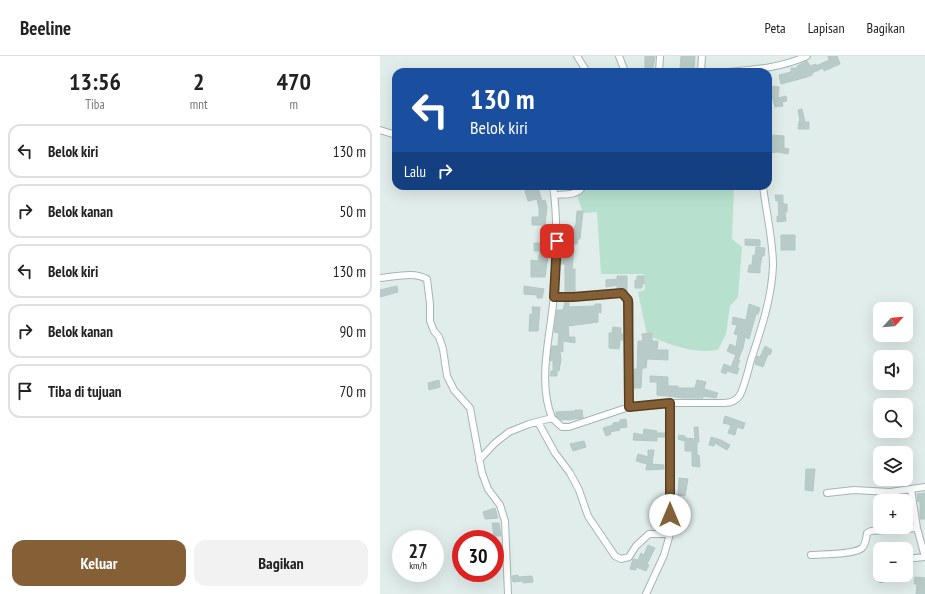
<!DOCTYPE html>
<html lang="id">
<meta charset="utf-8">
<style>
:root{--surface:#fff;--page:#f2f2f2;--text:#222;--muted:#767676;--line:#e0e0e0;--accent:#855f35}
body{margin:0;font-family:"PT Sans Narrow",sans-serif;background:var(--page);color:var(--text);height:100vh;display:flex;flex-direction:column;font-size:15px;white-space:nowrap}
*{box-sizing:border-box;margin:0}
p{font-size:13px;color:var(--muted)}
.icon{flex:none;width:22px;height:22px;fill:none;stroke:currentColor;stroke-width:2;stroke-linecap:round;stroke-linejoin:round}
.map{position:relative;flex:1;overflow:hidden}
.details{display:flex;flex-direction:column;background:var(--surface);width:380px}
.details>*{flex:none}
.banner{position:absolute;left:12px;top:12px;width:380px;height:122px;border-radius:12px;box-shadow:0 4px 16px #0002;background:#1a4fa0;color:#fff;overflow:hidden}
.needle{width:26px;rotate:64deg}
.tools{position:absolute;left:493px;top:246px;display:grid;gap:8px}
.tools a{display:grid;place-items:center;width:40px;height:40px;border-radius:8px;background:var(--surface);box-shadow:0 4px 16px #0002;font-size:20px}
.speed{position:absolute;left:12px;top:474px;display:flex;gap:8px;font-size:20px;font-weight:700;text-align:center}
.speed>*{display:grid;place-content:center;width:52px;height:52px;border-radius:50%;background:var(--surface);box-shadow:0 4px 16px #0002;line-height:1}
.speed small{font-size:10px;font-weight:400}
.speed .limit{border:6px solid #d22;background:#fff;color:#111}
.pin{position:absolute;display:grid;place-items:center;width:34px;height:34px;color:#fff;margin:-17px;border-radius:8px;box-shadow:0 2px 6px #0006}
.me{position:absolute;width:44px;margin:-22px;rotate:0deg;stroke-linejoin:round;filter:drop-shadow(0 0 3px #0008)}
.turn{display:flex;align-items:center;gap:14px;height:84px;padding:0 12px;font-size:18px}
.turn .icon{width:52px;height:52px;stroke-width:2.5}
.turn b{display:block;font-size:28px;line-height:34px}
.then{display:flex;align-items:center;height:38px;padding:0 12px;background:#0003;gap:8px;font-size:15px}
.eta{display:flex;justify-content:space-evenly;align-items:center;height:68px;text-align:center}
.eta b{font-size:24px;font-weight:800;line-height:28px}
.action{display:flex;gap:8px;margin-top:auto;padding:8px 12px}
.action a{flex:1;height:46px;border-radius:12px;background:var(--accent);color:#fff;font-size:16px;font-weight:800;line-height:46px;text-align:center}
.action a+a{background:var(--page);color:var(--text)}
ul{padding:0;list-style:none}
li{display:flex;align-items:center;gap:12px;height:54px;margin:0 8px 6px;padding:0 4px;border:2px solid var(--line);border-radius:12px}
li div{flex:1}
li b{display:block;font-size:15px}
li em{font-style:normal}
header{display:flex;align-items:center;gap:24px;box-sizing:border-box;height:56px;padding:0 20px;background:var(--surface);border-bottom:1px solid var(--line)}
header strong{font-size:19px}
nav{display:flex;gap:22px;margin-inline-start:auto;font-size:14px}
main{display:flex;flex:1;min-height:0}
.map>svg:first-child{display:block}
.green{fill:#b7e1ce}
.building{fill:#b9cbc8;stroke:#b2c8c5}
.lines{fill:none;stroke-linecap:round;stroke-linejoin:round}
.minor-casing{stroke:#a3b6b4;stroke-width:8}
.minor{stroke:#fff;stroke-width:6}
.route-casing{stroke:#563e22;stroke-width:10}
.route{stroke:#855f35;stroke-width:7}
</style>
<header>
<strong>Beeline</strong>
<nav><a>Peta</a><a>Lapisan</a><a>Bagikan</a></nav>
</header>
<main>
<section class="details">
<div class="eta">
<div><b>13:56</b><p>Tiba</p></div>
<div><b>2</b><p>mnt</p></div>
<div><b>470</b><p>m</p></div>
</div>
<ul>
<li><svg class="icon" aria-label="left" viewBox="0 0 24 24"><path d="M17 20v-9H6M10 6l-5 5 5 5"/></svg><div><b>Belok kiri</b></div><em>130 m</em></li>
<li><svg class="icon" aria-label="right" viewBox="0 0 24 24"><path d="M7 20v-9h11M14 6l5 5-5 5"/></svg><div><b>Belok kanan</b></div><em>50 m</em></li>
<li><svg class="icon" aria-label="left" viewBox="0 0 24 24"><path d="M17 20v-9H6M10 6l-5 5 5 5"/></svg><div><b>Belok kiri</b></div><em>130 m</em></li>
<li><svg class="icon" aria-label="right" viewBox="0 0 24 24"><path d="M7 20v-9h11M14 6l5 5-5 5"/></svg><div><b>Belok kanan</b></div><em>90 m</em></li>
<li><svg class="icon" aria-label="arrive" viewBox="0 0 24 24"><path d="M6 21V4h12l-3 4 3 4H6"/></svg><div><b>Tiba di tujuan</b></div><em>70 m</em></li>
</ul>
<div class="action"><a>Keluar</a><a>Bagikan</a></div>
</section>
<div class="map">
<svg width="545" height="538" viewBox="0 0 545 538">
<rect width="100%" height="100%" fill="#e1edeb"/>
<!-- green -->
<path class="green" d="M194,130h160l-2,53 10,8 -4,50 -8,9 -4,28 -8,16c-27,4 -47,-5 -71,-15l-9,-43 7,-2 -1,-16h-43l-4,-62 -14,1z"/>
<!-- building -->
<path class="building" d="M265,0h10l-2,12h-8z
M301,0h14l-1,14 -14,-1z
M448,0h9l3,8 -16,7 -1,-3 -11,5v2l-5,2 -26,7 -2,-9 12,-3v-4h7l-1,-2 10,-5 3,5 6,-2v2l13,-6z
M389,30l10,1 -1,11 8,-2 1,5 -5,1 1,4 -8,1 -2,-8 -5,1z
M422,53l3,13h4v7h-11l1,-8h1l-2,-11z
M390,79l14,1v12l5,1 -1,5 -10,-2 -10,1v-6h2z
M158,132l4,13 3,-1 2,7 -2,18h-13v-8h7v-9l-2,-9 -9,2 -3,-10z
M395,139h8v9h4v8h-2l1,9 -9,1v-6h2l-1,-16 -2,1z
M197,155h6l-3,28h-2l-1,5h-3l1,-14h-2l3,-6z
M401,179h14v15h-14z
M365,183l15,1v6l-15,-1z
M154,187h12v13h2l-3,21h-14v-17l7,1 2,-10h-6z
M376,191l9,1 -1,8h-2l-2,11v6l-12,-1 1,-7h3l1,-10 2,1z
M182,193h12l-2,20h3v23h-10v-28h-4z
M237,220h10v15l-10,-2v-4l-11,2v-7l11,-1z
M257,220h7v8h-2v4h-7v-8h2z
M17,230l1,6 -18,5v-7z
M144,230l20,3 -2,9h-5v-3l-13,-1z
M185,246h4v5l26,-1v-2h6v9l-3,-1v10l-30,4 1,11h6v6l-12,-2v11l-3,-1 1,8 -2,12h-2v5h-7l1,-5h2v-11l-3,1 2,-15h6l1,-13 -5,-1 3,-22h6z
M369,248l11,4 -2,6h-2l-7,25 -4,-2 -2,11 -5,12h2l-3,8h2l-2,6 -10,-3 -1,3 -5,-2 3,-8 7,3 5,-12 -9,-4 3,-7 6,3 2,-12 -4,-1 3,-9 -5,-1 1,-7 13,3z
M152,251h8l-2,24h-9l1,-17h3z
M233,271l8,1v6h2v6h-3l-1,9 -10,-1v-15h3z
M272,277v8h6l-1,9h11v10l-21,-1 -1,9h-4l-1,20h-7v-19h3l1,-28h5l-1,-7z
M385,290l7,4 -2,5 -2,-1 -5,13 -8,-3 2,-8 3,1z
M270,320l18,1v9h10v2h17l2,-8 9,2 -2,7 14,4 -2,5 -13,-2v2h-19l-27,-3v-13h-7z
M59,324l1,7 -11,3 -1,-7z
M195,354h7l1,8 -16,2v-1l-6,1 -5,-4v-4l19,-1z
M345,360l20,7 -2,6 -6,-2 -2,8 -7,-2 3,-8 -8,-2z
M246,363l1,8 -8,1 1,2 -10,2 1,2 -5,2 -3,-8 10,-3v-2l7,-1v-2z
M314,371h4l1,15h-2v13h2l1,12 -8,-1v-15h-7v-13l-1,3 -6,-2 1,-4 6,1v2l10,1z
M264,373l13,2v2h9v4h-9v4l-24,-1 1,-7 9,2z
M331,381l10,3 9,5 -3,5 -12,-7 -1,3 -5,-1z
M204,385l2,6 -13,4 -3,-7z
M268,394h6l-2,14 12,1v4l-18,1 1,-6 -11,-3 2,-7 10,3z
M426,413h9l-2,22 -8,-1z
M299,422l9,1 -3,17 -7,-1z
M545,437v26h-5v-18l-2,1 -1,-8z
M115,452l3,10 -13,1 -2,-7z
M112,467h7l2,13h-7z
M268,489l7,3 -8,16 2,1 -3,6 -10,-4v3l-6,-1 3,-10 5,1 3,-7 3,2z
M138,519v2l14,-1 1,6 -10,1v-2l-10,1 -1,-6z
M535,521l10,1v16h-9l1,-10h-3z"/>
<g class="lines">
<!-- minor casing -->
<g class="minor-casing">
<path id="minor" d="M197,0l10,16
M239,0l6,16
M279,16l1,-16
M321,16l1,-16
M348,16c27,-2 55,-5 79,-16
M0,74l16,5
M174,139c9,-1 20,1 27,-6
M0,222c15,-1 33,-7 47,1l3,25v17l4,10 5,6 4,12 4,27 7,14 16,18 12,65 6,16 12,16 5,16 3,73
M174,241h19l46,-4c6,0 9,5 11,10l-1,104
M172,362c-14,-35 -3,-77 1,-114 2,-13 2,-26 2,-39 2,-28 2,-52 -2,-79
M158,366l17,31 15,20 9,17 9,26 27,40 6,3 8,-2 7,-11 13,-12h21
M99,404l16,-17 14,-11 20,-8 23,-6 10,9h7l60,-20 41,-4h54c7,0 12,-2 16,-8 5,-10 8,-24 11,-35 10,-31 21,-62 22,-95 0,-26 -7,-53 -10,-79
M545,431l-14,2 6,39 8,29
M447,437l27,-3 36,2 21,-3
M431,499c12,-1 42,0 51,-7 4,-4 4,-9 5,-15l4,-2 46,-3
M526,503l19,-2
M501,523l1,-4
M266,538l18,-39 6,-21v-131"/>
</g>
<!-- minor -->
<use href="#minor" class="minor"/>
</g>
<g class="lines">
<!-- route casing -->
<g class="route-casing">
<path id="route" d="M177,185l-3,56h19l49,-4 6,7 1,107 41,-4v112"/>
</g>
<!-- route -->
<use href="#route" class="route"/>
</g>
</svg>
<div class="tools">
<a><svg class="needle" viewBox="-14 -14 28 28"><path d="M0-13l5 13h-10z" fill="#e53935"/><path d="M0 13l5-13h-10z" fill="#767676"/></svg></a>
<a><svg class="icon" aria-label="sound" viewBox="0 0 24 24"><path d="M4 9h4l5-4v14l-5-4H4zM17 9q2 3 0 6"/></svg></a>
<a><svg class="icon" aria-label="search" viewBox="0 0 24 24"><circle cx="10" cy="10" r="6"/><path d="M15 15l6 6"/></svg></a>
<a><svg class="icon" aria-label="layers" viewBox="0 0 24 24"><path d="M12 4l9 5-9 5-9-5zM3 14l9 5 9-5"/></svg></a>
<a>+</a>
<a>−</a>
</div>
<div class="speed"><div>27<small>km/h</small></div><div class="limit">30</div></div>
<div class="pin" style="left:177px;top:185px;background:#d93025"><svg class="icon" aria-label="arrive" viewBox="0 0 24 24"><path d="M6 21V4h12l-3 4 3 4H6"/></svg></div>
<svg class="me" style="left:290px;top:459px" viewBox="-20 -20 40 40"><circle r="19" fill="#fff"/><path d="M0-13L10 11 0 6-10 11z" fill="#855f35"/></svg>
<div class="banner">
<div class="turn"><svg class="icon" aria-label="left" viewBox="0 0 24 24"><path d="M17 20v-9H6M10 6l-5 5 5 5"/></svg><div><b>130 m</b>Belok kiri</div></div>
<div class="then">Lalu<svg class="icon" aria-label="right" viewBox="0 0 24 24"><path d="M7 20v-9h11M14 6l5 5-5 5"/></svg></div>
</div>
</div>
</main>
